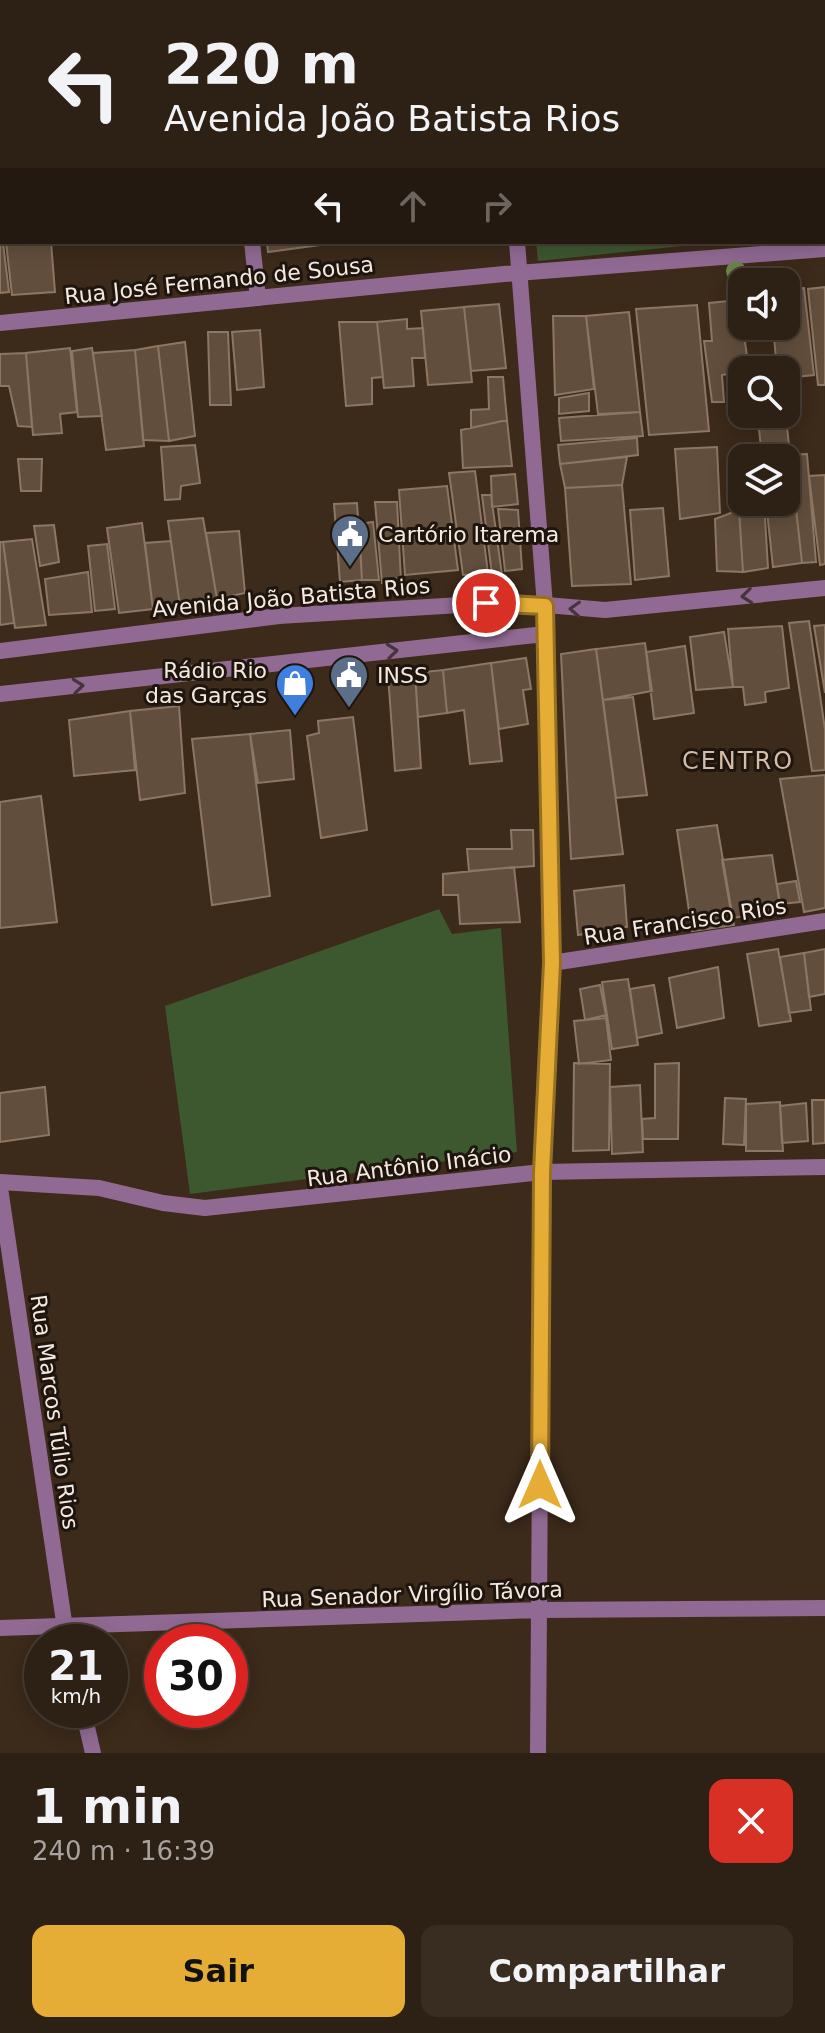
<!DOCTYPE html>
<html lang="pt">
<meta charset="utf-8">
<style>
:root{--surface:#2d2014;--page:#392d22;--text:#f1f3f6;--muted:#a7a3a0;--line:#483e34;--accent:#e5ad36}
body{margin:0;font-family:"DejaVu Sans",sans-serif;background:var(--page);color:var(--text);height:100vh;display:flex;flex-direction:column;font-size:30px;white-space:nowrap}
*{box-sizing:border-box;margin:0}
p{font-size:26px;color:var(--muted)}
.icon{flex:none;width:44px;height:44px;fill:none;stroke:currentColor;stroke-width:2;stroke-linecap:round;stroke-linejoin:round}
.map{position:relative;height:1753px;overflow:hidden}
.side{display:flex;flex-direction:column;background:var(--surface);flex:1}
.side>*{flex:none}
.banner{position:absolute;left:0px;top:0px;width:826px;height:244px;box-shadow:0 4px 20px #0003,0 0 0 2px var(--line);background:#2d2014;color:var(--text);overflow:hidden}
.tools{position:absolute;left:728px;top:268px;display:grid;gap:16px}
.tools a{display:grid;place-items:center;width:72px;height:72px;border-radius:16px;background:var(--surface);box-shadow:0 4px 20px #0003,0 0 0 2px var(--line);font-size:40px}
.speed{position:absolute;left:24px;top:1624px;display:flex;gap:16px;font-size:40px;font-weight:700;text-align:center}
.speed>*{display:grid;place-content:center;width:104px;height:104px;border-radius:50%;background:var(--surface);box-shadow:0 4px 20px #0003,0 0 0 2px var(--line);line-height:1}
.speed small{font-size:20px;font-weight:400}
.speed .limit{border:12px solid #d22;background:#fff;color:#111}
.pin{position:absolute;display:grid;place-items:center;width:68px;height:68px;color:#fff;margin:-34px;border:4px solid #fff;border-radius:50%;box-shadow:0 2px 8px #0007}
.me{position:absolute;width:88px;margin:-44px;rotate:0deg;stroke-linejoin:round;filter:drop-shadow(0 0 6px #0008)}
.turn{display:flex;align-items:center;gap:28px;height:168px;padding:0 32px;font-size:36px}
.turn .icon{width:104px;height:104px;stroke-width:2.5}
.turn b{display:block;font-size:56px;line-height:68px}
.lanes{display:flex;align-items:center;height:76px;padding:0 32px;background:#0003;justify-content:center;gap:40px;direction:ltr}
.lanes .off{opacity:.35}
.round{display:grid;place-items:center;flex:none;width:84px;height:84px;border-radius:16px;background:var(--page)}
.head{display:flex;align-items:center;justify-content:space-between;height:136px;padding:0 32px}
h1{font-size:48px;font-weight:700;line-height:60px}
.button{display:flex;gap:16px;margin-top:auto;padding:16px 32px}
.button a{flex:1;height:92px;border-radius:16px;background:var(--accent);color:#111;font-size:32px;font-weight:700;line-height:92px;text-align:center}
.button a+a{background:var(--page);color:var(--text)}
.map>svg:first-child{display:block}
.green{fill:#3d572f}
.building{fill:#624e3c;stroke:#8c7664;stroke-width:2}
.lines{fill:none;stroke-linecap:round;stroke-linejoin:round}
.service{stroke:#916a93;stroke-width:16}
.pedestrian{stroke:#916a93;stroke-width:16}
.minor{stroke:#916a93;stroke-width:16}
.tertiary{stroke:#916a93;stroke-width:16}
.tree{fill:#6d874b}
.oneway{stroke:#46333d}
.route-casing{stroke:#957023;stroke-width:20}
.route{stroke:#e5ad36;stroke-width:14}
.labels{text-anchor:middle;stroke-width:6;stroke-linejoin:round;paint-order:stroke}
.street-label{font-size:22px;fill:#f5e9df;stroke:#1d150e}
.poi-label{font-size:22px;fill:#f5e9df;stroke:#1d150e;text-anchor:start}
.neighbourhood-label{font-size:24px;letter-spacing:2px;fill:#d4bca8;stroke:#1d150e}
</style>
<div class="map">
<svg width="825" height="1753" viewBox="0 0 825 1753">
<rect width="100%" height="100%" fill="#3c2a1a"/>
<!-- green -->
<path class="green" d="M536,242h184l-182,19z
M439,909l13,25 49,-6 16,224 -327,42 -25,-188z"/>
<!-- building -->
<path class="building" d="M0,0h44l1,2h-43l-2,26z
M131,0h50v2h-50z
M517,0h67l1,2h-68z
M694,0h70v2h-70z
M2,235l7,57 -9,1v-57z
M6,242h45l4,50 -43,3z
M267,242h75l-74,10z
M825,287v98h-7l-10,-96z
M804,288l10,87 -28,3v-8h-9l-4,-44h13v-36z
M739,300l10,70 -27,5 2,27h-12l-8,-61h8l-3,-38z
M499,304l7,64 -35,3 -7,-64z
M697,305l12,126 -60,4 -13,-126z
M464,307l8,75 -44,3 -7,-74z
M629,312l11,100 -42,2 -12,-98z
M553,316h33l8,73 -39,6z
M407,319v10l16,-1 2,30h-13l2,28 -30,2 -7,-66z
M339,322h38l6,55 -11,1v26l-26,2z
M260,330l4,57 -27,3 -5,-58z
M208,332h20l3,73h-21z
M185,342l10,94 -26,5 -11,-95z
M158,346l11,95 -26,-1 -8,-90z
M70,348l7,64 -17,2 2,19 -29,2 -7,-82z
M92,348l10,68 -24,1 -6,-66z
M135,350l9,96 -38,4 -13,-97z
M26,353l6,74 -14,-1 -9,-40h-9v-32z
M488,377h15l4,43 -36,8v-18l18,-1z
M589,393v18l-30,3v-16z
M640,412l3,24 -82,5 -2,-23z
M786,418l16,145 -29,4 -7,-65h20v-44h-24l-4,-39z
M507,420l5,46 -49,2 -2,-38z
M637,438l1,17 -78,9 -2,-19z
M195,445l5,38 -19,3 -1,13 -15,1 -4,-53z
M717,447l3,66 -40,6 -5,-70z
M807,454l9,108 -14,1 -12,-108z
M627,457l-5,28 -57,3 -5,-24z
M18,459h24l-1,32h-20z
M475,471l13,102 -25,2 -14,-102z
M515,474l3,30 -26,3 -1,-31z
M825,475v89l-5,1 -11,-89z
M737,478h5v24h22l4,66 -25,4z
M622,485l9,99 -59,2 -7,-98z
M447,486l11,84 -53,5 -6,-85z
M482,495h9l11,80h-10z
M375,502h22l4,79 -19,2z
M357,503l5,77 -22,2 -6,-78z
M663,508l6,68 -34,4 -5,-70z
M498,509l20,1 4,59 -17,2z
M739,510l4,62 -26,-1 -2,-52z
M203,518l14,81 -37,7 -12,-85z
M373,522l6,58h-17l-3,-56z
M142,523l11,86 -34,4 -12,-85z
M54,525l5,37 -19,4 -6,-40z
M239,531l6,62 -28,6 -11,-66z
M32,539l14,86 -31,3 -12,-86z
M171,541l9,65 -27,3 -8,-66z
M0,542h3l11,81 -14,2z
M107,544l8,65 -20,2 -7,-65z
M88,572l4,40 -43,3 -4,-36z
M809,621l16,108v41l-13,1 -23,-148z
M825,625v68l-11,-67z
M782,626l7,62 -24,4 1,10 -21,3 -2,-18h-10l-5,-58z
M724,632l9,55 -37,3 -6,-53z
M645,643l7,48 -49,9 -7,-51z
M685,646l9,67 -40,6 -8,-67z
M596,649l27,205 -52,5 -10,-205z
M526,658l5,31 -8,1 5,34 -29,5 -8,-66z
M491,663l11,98 -32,3 -6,-54 -17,3 -4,-43z
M443,670l4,43 -29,4 -3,-44z
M415,673l6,95 -26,3 -7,-96z
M633,697l14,98 -31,3 -13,-98z
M179,706l6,87 -45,7 -10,-89z
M130,711l5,59 -61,6 -5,-56z
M353,717l14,113 -46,8 -14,-102 12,-3 -1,-12z
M290,730l4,49 -36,4 -8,-49z
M250,734l20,162 -58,9 -20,-166z
M825,775v133l-21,4 -24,-133z
M41,796l16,126 -57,6v-126z
M717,825l17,100 -42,6 -15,-101z
M511,830h22l1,36 -65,5 -2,-22h45z
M772,855l9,57 -49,6 -10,-58z
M514,867l6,55 -60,2 -2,-29h-15v-21z
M796,881l4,21 -20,2 -3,-20z
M624,885l3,42 -49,8 -4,-44z
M778,949l13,72 -32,5 -12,-72z
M825,949v45l-16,3 -5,-44z
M804,953l7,57 -22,3 -9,-56z
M718,967l6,51 -47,10 -8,-50z
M628,979l10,66 -26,4 -10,-67z
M600,985l6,30 -21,5 -5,-31z
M654,985l8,48 -25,5 -7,-49z
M606,1018l5,42 -32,4 -5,-43z
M574,1063l36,1 -1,86 -36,1z
M679,1063l-1,76h-35l-1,-20 13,-1v-54z
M640,1085l3,67 -31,2 -2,-67z
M45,1087l4,48 -49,7v-49z
M725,1098l21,1 -2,46 -21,-1z
M812,1100h13v43l-12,1z
M780,1102l3,49h-37v-47z
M806,1103l2,38 -26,2 -2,-37z"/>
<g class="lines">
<!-- service -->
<path class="service" d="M0,1188l67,454
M83,1710l10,43"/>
<!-- pedestrian -->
<path class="pedestrian" d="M252,242l6,56"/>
<!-- minor -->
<path class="minor" d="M824,34h1
M0,60l2,-1
M517,242l28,364 7,357 -10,209 -4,581
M0,323l504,-49 321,-25
M552,963l273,-42
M0,1182l99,6 64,15 42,5 337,-36 283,-5
M0,1628l539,-18 286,-2"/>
<!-- tertiary -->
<path class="tertiary" d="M0,651l279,-35 232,-14 94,8 220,-22
M0,694l545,-60"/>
</g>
<!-- trees -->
<circle class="tree" cx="736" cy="271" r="10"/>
<!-- one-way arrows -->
<defs><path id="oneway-chevron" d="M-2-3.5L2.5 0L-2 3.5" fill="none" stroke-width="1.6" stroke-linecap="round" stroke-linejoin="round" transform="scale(2)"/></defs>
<g class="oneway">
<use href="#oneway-chevron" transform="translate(747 596) rotate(174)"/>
<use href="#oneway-chevron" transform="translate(575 609) rotate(-177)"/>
<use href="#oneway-chevron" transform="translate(392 651) rotate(-6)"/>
<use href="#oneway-chevron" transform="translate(78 686) rotate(-6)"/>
</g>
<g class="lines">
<!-- route casing -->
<g class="route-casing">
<path id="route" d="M486,603l59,3 7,357 -10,209 -2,313"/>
</g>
<!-- route -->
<use href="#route" class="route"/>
</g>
<!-- icons -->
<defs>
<g id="civic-pin" transform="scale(2)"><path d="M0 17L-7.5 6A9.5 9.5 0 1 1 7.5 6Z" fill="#5c6f8a" stroke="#1d150e"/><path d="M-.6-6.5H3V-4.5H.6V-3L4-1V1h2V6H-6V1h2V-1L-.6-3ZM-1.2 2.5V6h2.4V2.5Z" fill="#fff"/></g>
<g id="shop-pin" transform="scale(2)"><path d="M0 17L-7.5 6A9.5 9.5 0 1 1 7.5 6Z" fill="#3f7fe0" stroke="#1d150e"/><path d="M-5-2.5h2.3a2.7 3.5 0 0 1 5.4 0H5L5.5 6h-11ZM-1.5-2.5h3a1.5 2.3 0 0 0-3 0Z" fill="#fff"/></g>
</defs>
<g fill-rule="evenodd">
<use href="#civic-pin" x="350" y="534"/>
<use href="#civic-pin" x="349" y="675"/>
<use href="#shop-pin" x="295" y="683"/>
</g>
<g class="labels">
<!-- street labels -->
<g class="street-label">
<text transform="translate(219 280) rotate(-6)" y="8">Rua José Fernando de Sousa</text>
<text transform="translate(291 597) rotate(-5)" y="8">Avenida João Batista Rios</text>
<text transform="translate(685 921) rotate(-9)" y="8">Rua Francisco Rios</text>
<text transform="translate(409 1166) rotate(-7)" y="8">Rua Antônio Inácio</text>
<text transform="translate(55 1412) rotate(82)" y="8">Rua Marcos Túlio Rios</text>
<text transform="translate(412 1594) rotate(-2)" y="8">Rua Senador Virgílio Távora</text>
</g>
<!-- poi labels -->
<g class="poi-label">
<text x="378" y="542">Cartório Itarema</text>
<text x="267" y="678" text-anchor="end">Rádio Rio<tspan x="267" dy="25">das Garças</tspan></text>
<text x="377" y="683">INSS</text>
</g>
<!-- neighbourhood labels -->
<g class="neighbourhood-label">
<text x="738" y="769">CENTRO</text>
</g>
</g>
</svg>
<div class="tools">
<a><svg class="icon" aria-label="sound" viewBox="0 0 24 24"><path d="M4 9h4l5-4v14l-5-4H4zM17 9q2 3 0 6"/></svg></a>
<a><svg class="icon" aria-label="search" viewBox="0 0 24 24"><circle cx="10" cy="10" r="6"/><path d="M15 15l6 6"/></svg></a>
<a><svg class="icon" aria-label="layers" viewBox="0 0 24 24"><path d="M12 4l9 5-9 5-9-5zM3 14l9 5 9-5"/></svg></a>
</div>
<div class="speed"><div>21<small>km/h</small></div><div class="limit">30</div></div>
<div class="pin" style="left:486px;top:603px;background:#d93025"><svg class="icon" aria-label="arrive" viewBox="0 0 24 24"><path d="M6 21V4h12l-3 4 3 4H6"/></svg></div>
<svg class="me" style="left:540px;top:1485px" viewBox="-20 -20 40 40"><path d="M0-17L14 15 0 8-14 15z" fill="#e5ad36" stroke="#fff" stroke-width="4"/></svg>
<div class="banner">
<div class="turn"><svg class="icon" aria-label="left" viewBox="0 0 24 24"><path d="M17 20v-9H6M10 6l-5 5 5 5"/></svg><div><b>220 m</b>Avenida João Batista Rios</div></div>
<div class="lanes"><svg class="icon" aria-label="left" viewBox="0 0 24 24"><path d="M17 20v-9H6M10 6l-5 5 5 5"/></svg><svg class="icon off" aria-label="ahead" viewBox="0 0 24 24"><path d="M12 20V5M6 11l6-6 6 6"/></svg><svg class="icon off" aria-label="right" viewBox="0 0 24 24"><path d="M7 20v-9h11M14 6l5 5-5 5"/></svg></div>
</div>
</div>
<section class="side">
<div class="head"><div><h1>1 min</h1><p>240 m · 16:39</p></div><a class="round" style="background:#d93025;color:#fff"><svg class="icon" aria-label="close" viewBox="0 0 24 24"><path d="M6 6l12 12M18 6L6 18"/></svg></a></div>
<div class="button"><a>Sair</a><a>Compartilhar</a></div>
</section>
